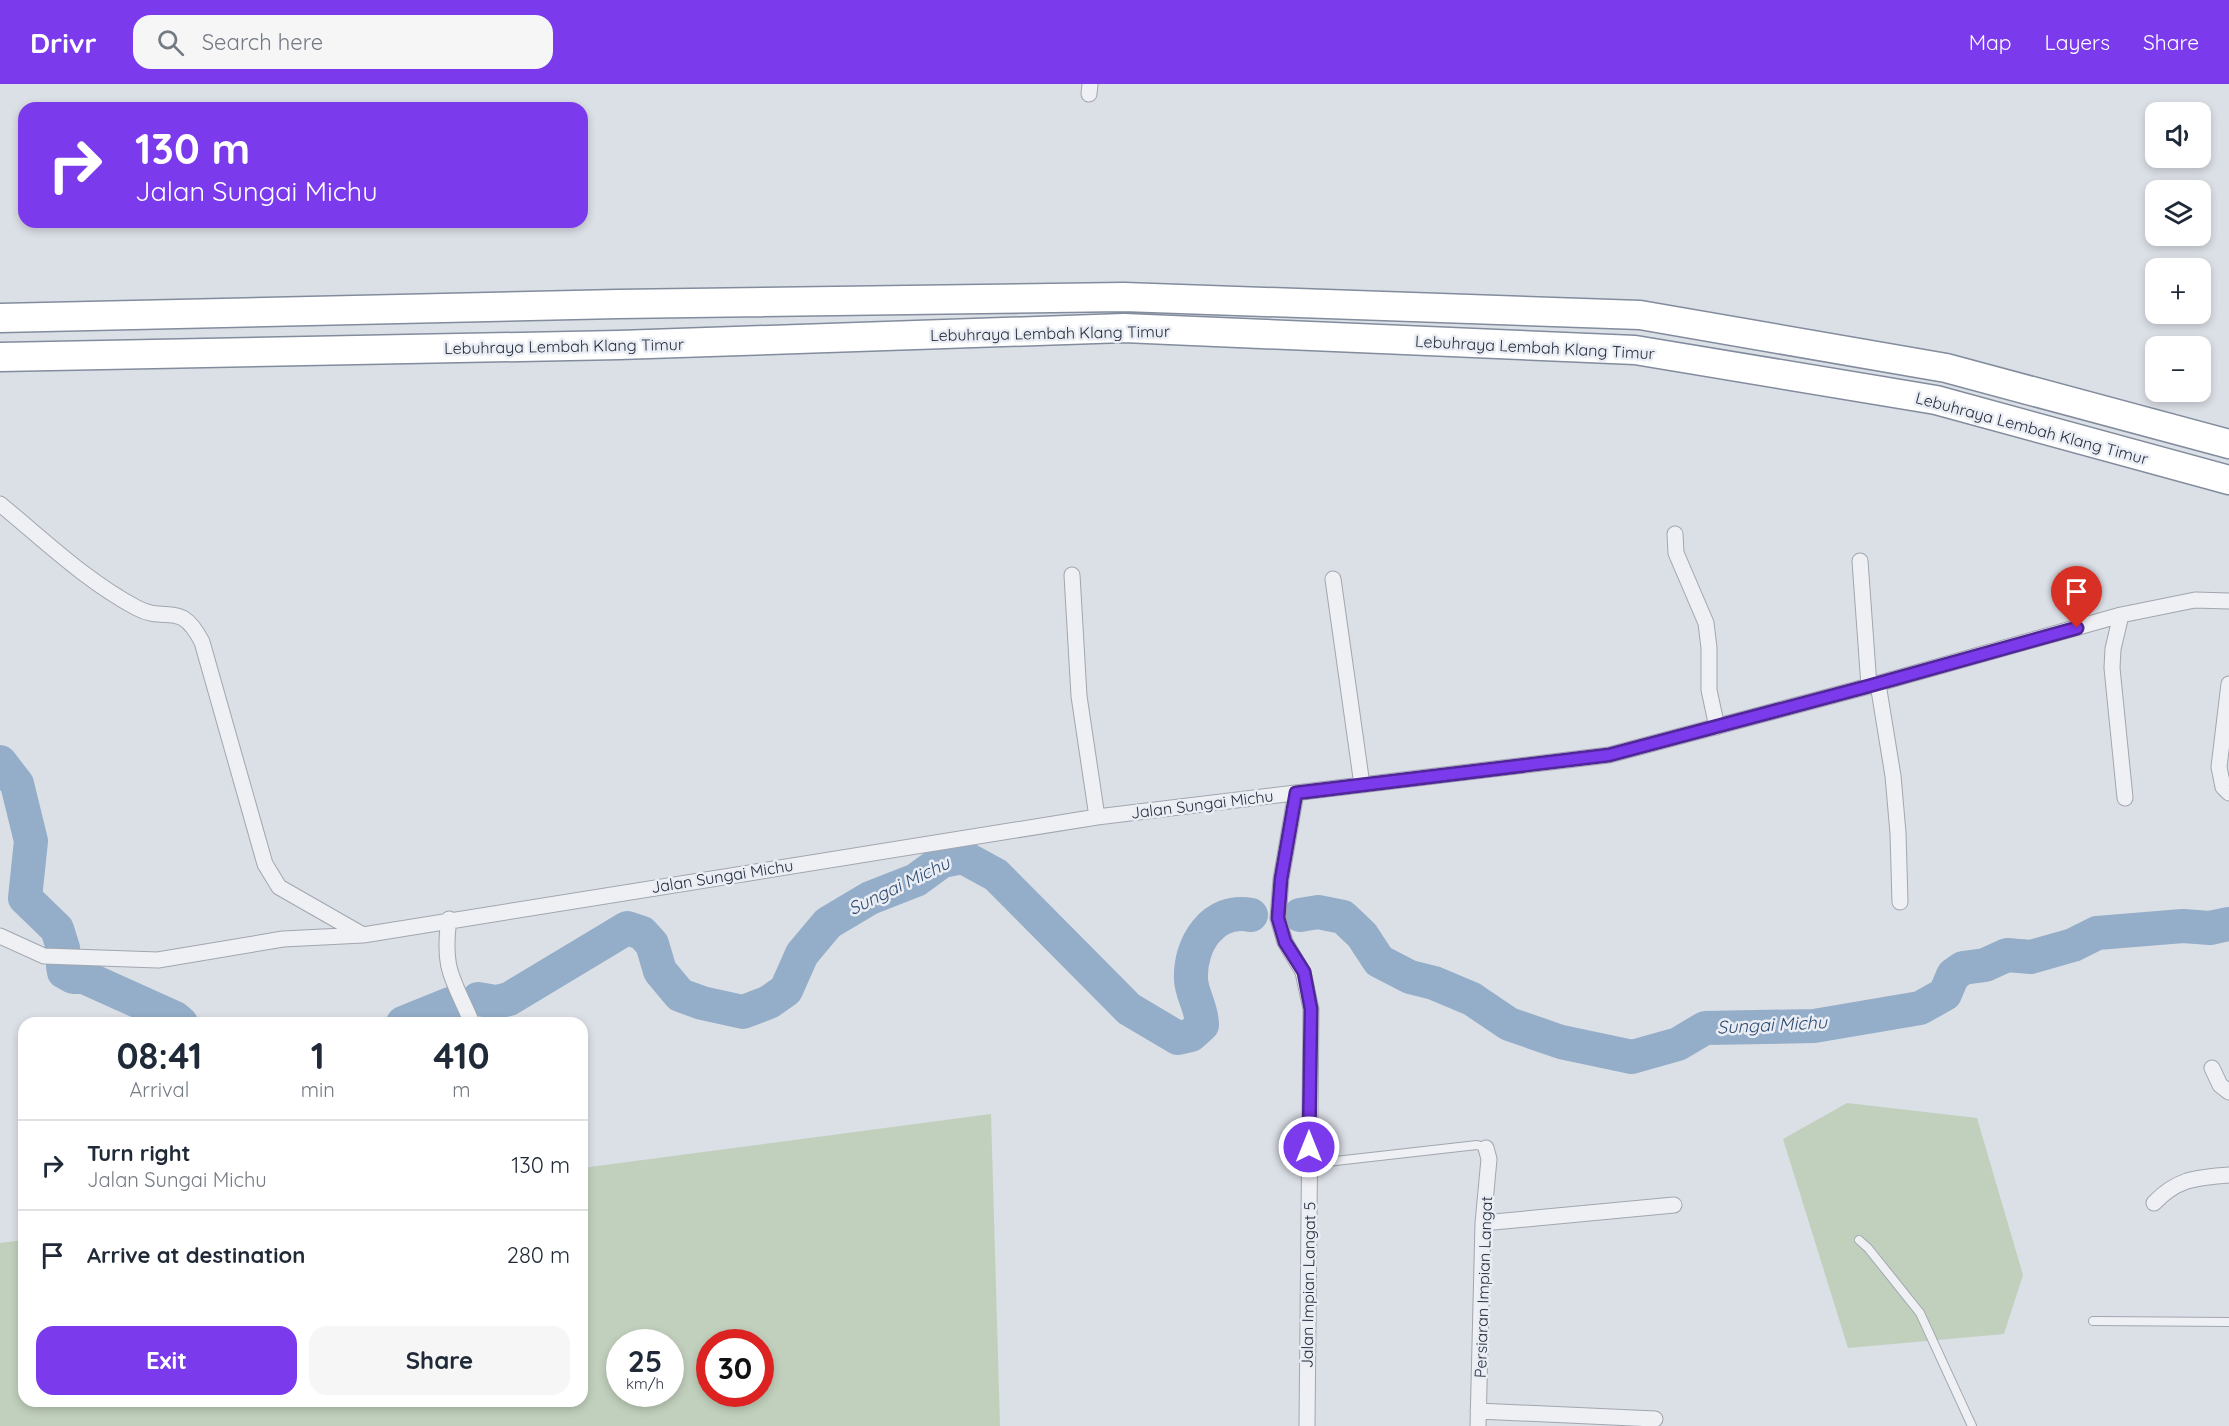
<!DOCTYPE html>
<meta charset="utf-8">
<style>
:root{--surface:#fff;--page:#f6f6f7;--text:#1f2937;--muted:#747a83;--line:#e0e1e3;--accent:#7c3aed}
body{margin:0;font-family:Quicksand,sans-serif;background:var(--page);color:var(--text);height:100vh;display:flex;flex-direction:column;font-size:22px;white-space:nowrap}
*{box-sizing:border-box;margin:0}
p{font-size:20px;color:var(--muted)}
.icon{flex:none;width:33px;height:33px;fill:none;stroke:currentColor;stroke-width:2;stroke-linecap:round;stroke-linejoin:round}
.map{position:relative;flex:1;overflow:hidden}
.details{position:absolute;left:18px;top:933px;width:570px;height:390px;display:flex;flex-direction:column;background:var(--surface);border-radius:18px;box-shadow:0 3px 9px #0003}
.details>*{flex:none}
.top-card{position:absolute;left:18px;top:18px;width:570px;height:126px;border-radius:18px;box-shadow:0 3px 9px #0003;background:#7c3aed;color:#fff;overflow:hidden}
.controls{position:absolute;left:2145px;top:18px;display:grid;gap:12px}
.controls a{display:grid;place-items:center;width:66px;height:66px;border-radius:12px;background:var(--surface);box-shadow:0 3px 9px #0003;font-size:30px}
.speed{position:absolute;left:606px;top:1245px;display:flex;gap:12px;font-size:30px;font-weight:700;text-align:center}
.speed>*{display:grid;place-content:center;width:78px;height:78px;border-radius:50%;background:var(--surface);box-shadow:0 3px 9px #0003;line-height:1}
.speed small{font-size:15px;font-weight:400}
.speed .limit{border:9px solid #d22;background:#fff;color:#111}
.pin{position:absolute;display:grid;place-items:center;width:51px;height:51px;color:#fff;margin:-62px -26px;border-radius:50% 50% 50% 0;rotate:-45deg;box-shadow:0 0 6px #0007}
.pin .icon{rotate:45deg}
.me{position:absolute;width:66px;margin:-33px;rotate:0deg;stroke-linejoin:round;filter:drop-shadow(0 0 4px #0008)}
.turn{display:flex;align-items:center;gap:21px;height:126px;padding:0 18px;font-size:27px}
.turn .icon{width:78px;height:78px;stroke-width:2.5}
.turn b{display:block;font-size:42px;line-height:51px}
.eta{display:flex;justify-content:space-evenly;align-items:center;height:102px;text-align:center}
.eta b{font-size:36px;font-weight:700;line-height:42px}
.primary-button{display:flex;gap:12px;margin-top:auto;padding:12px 18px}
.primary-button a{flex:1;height:69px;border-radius:18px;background:var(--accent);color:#fff;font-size:24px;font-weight:700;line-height:69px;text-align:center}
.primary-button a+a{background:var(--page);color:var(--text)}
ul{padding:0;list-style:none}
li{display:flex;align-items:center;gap:18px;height:90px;padding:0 18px;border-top:2px solid var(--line)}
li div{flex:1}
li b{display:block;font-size:22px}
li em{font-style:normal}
header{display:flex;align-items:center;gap:36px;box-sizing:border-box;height:84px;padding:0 30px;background:var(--accent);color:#fff}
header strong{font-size:28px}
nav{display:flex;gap:33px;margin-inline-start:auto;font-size:21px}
.search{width:420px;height:54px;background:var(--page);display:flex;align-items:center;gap:15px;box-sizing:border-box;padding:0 21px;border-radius:18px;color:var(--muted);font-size:22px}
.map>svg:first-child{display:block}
.green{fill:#c1d0bc;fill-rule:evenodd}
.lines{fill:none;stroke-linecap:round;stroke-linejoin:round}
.river{stroke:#94adc8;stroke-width:34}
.service-casing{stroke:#a1a6b0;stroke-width:10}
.minor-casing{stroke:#a1a6b0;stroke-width:17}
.motorway-casing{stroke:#828c9d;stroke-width:31}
.service{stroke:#eef0f4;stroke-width:8}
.minor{stroke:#eef0f4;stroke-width:15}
.motorway{stroke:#fff;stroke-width:28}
.route-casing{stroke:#51269a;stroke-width:15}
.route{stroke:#7c3aed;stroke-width:10}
.labels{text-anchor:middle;stroke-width:5;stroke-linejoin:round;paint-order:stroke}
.street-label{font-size:16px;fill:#252d3c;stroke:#eaeef4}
.water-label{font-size:18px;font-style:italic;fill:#2e4b71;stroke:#eaeef4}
</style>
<header>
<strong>Drivr</strong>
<div class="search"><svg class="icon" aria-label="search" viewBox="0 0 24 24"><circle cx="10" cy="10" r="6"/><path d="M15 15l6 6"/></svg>Search here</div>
<nav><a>Map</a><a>Layers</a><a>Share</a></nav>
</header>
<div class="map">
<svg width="2229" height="1342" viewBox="0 0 2229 1342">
<rect width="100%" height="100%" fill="#dbdfe6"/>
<!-- green -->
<path class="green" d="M1847,1019l130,15 46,157 -19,59 -156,14 -65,-209z
M991,1030l9,312h-1000v-183l24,-3v161h558v-233zM620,1258h50v52h-50zM710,1258h50v52h-50z"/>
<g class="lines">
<!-- river -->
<path class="river" d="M0,678l17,22 14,57 -6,57 32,31 6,19
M1300,831l18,-3 25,5 19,18 17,26 31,16 24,6 38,16 37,25 52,18 71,15 46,-13 27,-16 109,-2 106,-18 25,-14 8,-19 10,-7 22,-3 22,-10 24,2 42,-12 24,-12 86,-7 27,2 19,-4
M63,882l1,6 9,5h11l91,41 6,5
M478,915l18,3 13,-3 118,-71 15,5 10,11 8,27 20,24 22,8 41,9 26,-10 17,-12 16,-36 26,-31 42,-25 46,-18 26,-19 21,-4 33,18 133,134 49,29 13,-3 11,-10c0,-17 -10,-30 -11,-45 -2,-35 22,-73 60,-65
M403,939l47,-19"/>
<!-- service casing -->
<g class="service-casing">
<path id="service" d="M1309,1080l168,-19 9,3
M1859,1156l9,8 52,65 52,113
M2093,1237l136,1"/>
</g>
<!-- minor casing -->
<g class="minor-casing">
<path id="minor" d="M1089,10l1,-10
M0,420c44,36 86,77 137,104 30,16 43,-9 65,34l63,222 14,23 84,48
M1675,450l1,19 30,70 3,25v42l8,37
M1860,477l9,125
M1072,491l7,121 18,121
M1333,495l29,206
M2121,531l-8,34 -1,19 13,130
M1878,600l15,92 5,57 2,69
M2229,600l-10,83 4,20 6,6
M1296,709l-15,86 -3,39 7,24 18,30 8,37 -4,417
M449,835c-7,52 4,59 23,104
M0,852l44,20 114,4 125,-21 80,-4 734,-118 512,-62 260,-69 252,-71 74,-15 34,1
M2212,984l8,17 9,7
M2154,1119c24,-25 42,-25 75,-28
M1483,1139l191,-18
M1478,1327l177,8
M1478,1342l5,-203 6,-64 -3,-11"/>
</g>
<!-- motorway casing -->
<g class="motorway-casing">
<path id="motorway" d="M0,234l618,-14 506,-7 516,18 306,53 283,76
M0,273l619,-12 505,-17 511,22 301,50 293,80"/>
</g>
<!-- service -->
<use href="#service" class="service"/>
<!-- minor -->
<use href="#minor" class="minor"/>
<!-- motorway -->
<use href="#motorway" class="motorway"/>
</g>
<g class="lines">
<!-- route casing -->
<g class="route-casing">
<path id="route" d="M1309,1063l2,-138 -7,-37 -19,-30 -7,-24 3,-39 15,-86 313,-38 260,-69 208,-58"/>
</g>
<!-- route -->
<use href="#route" class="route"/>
</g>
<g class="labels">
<!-- street labels -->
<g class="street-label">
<text transform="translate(1050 249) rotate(-1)" y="6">Lebuhraya Lembah Klang Timur</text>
<text transform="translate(564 262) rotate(-1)" y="6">Lebuhraya Lembah Klang Timur</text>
<text transform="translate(1535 263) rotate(3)" y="6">Lebuhraya Lembah Klang Timur</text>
<text transform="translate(2032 344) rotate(15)" y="6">Lebuhraya Lembah Klang Timur</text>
<text transform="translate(1202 720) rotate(-7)" y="6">Jalan Sungai Michu</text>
<text transform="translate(722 792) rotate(-9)" y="6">Jalan Sungai Michu</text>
<text transform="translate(1308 1201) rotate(-89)" y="6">Jalan Impian Langat 5</text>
<text transform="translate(1483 1203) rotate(-88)" y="6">Persiaran Impian Langat</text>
</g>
<!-- water labels -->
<g class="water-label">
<text transform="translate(899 802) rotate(-26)" y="6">Sungai Michu</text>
<text transform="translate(1772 941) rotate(-3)" y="6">Sungai Michu</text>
</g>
</g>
</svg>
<div class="controls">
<a><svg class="icon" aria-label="sound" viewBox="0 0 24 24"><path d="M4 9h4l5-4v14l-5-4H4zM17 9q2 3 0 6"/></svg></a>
<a><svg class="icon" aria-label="layers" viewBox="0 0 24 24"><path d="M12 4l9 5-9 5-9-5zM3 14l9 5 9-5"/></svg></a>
<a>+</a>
<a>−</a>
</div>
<div class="speed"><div>25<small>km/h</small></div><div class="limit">30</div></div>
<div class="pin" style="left:2077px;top:544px;background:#d93025"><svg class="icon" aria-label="arrive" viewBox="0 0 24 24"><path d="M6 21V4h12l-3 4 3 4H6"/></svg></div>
<svg class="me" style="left:1309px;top:1063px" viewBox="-20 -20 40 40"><circle r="17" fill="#7c3aed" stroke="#fff" stroke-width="3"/><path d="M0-11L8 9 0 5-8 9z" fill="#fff"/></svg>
<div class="top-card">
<div class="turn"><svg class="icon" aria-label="right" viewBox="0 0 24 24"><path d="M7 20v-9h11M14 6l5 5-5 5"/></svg><div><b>130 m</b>Jalan Sungai Michu</div></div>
</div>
<section class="details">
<div class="eta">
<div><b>08:41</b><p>Arrival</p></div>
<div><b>1</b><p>min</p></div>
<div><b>410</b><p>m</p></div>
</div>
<ul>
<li><svg class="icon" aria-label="right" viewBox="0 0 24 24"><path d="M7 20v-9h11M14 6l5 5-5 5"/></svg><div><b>Turn right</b><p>Jalan Sungai Michu</p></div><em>130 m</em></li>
<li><svg class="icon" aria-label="arrive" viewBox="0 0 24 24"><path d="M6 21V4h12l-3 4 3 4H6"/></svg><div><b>Arrive at destination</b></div><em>280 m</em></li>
</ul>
<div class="primary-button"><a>Exit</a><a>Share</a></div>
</section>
</div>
